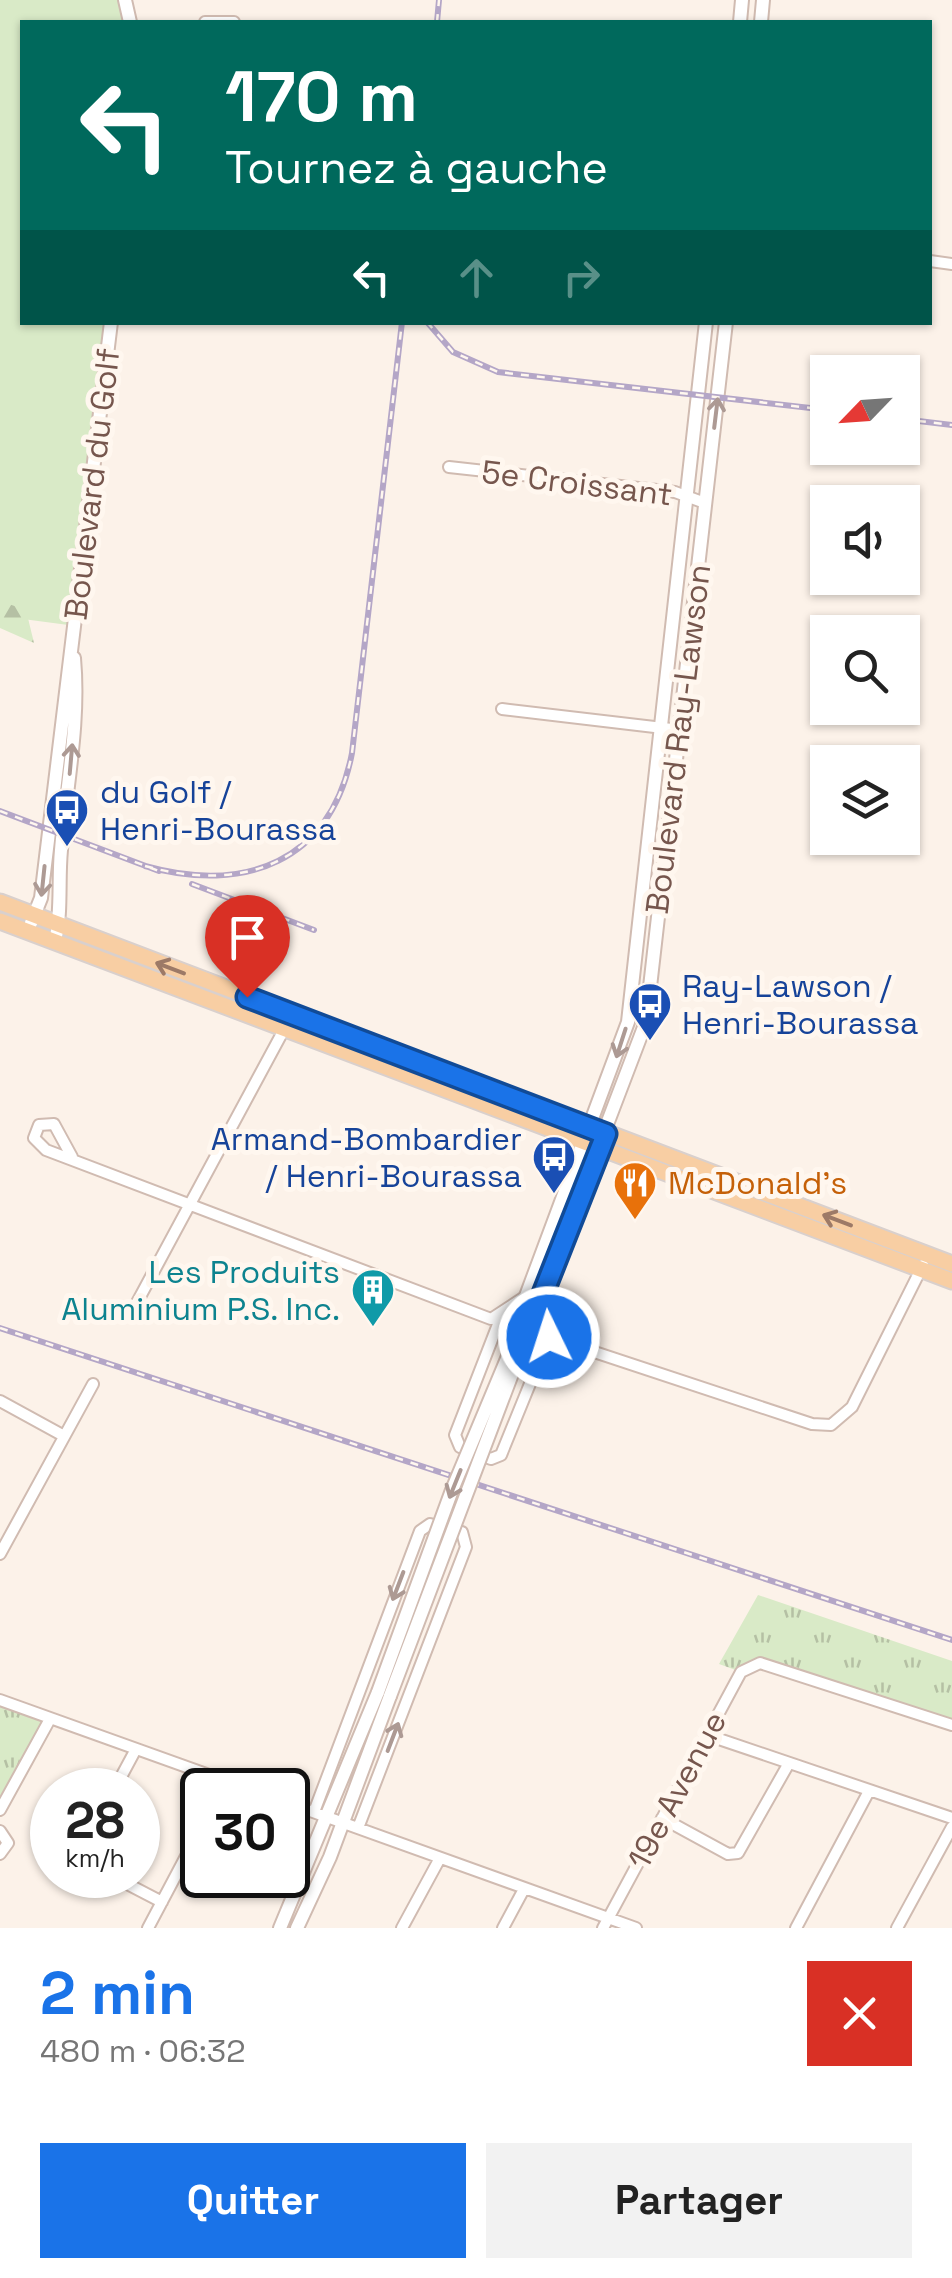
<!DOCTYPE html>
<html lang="fr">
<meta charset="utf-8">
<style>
:root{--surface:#fff;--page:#f2f2f2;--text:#222;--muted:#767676;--accent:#1a73e8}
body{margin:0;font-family:"Space Grotesk",sans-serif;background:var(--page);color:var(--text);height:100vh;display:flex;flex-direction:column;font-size:38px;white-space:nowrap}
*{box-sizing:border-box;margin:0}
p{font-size:32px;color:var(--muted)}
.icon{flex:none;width:55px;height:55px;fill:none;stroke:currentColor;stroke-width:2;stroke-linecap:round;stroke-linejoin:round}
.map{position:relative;height:1928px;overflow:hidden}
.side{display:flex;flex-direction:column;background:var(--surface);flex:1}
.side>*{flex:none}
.guide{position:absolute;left:20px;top:20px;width:912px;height:305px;border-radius:0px;box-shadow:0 2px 8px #0004;background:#00695c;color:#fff;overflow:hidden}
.needle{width:65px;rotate:245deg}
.fabs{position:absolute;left:810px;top:355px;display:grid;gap:20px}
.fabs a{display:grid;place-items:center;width:110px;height:110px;border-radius:0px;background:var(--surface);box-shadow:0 2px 8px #0004;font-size:50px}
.speed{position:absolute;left:30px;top:1768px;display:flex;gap:20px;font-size:50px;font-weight:700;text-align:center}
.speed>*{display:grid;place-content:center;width:130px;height:130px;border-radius:50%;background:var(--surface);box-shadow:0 2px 8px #0004;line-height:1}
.speed small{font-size:25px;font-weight:400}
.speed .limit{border:5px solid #111;border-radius:15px;background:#fff;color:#111}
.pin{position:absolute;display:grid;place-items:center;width:85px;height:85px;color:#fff;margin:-102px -42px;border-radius:50% 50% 50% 0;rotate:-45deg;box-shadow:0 0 10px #0007}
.pin .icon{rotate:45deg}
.me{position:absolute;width:110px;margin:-55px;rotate:356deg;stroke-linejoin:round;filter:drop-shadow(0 0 8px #0008)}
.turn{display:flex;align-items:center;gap:35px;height:210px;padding:0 40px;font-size:45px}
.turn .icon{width:130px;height:130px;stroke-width:2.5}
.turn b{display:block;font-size:70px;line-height:85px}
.lanes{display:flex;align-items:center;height:95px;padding:0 40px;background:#0003;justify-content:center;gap:50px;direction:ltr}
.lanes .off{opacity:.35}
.round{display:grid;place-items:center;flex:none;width:105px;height:105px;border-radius:0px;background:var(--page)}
.head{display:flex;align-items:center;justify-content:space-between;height:170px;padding:0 40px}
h1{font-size:60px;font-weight:600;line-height:75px;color:var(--accent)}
.action{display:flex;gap:20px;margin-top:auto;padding:20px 40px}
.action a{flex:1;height:115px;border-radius:0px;background:var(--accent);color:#fff;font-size:40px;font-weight:600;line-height:115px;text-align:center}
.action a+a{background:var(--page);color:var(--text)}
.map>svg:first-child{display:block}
.grass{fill:#d9eac7}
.forest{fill:url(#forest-firs)}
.park{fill:url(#park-tufts)}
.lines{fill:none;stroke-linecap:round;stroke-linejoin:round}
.minor-casing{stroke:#d0bbb1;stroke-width:14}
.tertiary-casing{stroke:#d0bbb1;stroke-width:16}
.primary-casing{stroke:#d9d0cd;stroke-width:19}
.minor{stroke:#fff;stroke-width:10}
.tertiary{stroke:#fff;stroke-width:12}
.primary{stroke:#f8cea3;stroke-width:15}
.rail-casing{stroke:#b4a6c7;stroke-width:6}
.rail{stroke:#fff7ef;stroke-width:2.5;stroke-dasharray:8;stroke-linecap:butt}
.tertiary-bridge-casing{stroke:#d0bbb1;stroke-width:16;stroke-linecap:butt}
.tertiary-bridge{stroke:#fff;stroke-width:12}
.oneway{stroke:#ad9a94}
.oneway2{stroke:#9d7a67}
.route-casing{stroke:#114b97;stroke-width:25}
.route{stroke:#1a73e8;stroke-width:18}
.labels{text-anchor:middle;stroke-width:10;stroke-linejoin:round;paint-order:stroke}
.street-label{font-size:32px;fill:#76564d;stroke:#fff7ef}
.transit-label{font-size:32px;fill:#164399;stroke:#fff7ef;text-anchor:start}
.food-label{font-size:32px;fill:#c56008;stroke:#fff7ef;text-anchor:start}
.culture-label{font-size:32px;fill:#0d838f;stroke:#fff7ef;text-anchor:end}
</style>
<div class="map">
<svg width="952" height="1928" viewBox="0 0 952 1928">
<defs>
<pattern id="forest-firs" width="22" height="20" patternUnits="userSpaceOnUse" patternTransform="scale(2.5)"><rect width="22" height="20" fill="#d9eac7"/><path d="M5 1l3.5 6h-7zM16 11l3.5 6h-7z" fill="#b5c0a4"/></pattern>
<pattern id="park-tufts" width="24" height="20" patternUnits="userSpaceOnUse" patternTransform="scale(2.5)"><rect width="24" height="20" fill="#d9eac7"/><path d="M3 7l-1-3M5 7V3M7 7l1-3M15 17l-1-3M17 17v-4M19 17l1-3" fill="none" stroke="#b5c0a4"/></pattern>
</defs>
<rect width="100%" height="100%" fill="#fcf2e9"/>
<!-- grass -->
<path class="grass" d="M0,0h125l5,22h-108v300l89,1 -35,303 -76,-10z"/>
<!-- forest -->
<path class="forest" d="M0,601l26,9 8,33 -34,-15z"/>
<!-- park -->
<path class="park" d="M758,1595l194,66v64l-192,-62 -19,9 -22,-8z
M0,1700l50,19 -50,91z"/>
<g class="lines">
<!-- minor casing -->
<g class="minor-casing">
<path id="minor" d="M205,22h29
M930,261l22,3
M449,467l226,25 30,11
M502,709l178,21
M72,1157l-18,-33 -15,1 -5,13 12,12 445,169 35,-23
M134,1308l153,-284
M502,1314l-47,121 5,12 31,12 10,-4 48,-118 -7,-41
M549,1337l263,87 19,1 21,-18 71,-142
M0,1401l64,35
M0,1554l93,-170
M0,1700l251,90
M707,1735l245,83
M114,1790l22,-41
M288,1803l348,125
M0,1810l50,-91
M314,1812l106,-281 10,-7 32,8 4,15 -108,281
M662,1818l66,36 10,-1 51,-90
M0,1831l8,12 -8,11
M110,1875l52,27
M148,1928l54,-102
M402,1928l38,-70
M503,1928l21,-39
M603,1928l138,-256 19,-9 192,62
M796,1928l73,-137
M897,1928l55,-101"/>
</g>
<!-- tertiary casing -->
<g class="tertiary-casing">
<path id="tertiary" d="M125,0l5,22
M740,22l2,-22
M761,22l2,-22
M31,923l10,-25 70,-576
M55,942c7,-31 3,-60 6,-92 5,-63 19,-127 13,-192
M529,1329l117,-307 80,-700
M519,1330l7,-34 102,-274 78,-700
M280,1928l98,-236
M297,1928l33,-71 60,-161"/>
</g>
<!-- primary casing -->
<g class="primary-casing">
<path id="primary" d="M0,902l952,362
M0,921l952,360"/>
</g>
<!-- minor -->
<use href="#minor" class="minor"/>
<!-- tertiary -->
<use href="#tertiary" class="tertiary"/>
<!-- primary -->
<use href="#primary" class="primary"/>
<!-- rail casing -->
<g class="rail-casing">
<path id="rail" d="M437,22l2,-22
M427,322l26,30 45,20 330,38
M902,419l50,6
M0,811l159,60
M145,866c100,28 186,-4 207,-113l50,-431
M192,884l122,46
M0,1328l952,312"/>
</g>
<!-- rail -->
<use href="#rail" class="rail"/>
<!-- tertiary-bridge casing -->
<g class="tertiary-bridge-casing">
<path id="tertiary-bridge" d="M378,1692l74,-202 67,-160
M390,1696l139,-367"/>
</g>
<!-- tertiary-bridge -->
<use href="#tertiary-bridge" class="tertiary-bridge"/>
</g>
<!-- one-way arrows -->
<defs><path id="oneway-shaft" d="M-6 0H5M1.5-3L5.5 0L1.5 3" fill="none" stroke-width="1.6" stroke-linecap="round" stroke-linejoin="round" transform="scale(2.5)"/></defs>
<g class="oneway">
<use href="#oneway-shaft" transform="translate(716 413) rotate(-83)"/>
<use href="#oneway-shaft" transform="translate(71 759) rotate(-85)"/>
<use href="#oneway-shaft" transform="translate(43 881) rotate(96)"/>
<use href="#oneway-shaft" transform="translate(621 1043) rotate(108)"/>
<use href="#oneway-shaft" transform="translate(455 1484) rotate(112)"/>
<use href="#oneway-shaft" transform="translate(398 1586) rotate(111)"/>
<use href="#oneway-shaft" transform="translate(393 1737) rotate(-69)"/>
</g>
<g class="oneway2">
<use href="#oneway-shaft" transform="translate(170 968) rotate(-159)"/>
<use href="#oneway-shaft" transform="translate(837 1220) rotate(-159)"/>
</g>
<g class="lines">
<!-- route casing -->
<g class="route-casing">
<path id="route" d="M247,997l359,137 -64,162 7,41"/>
</g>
<!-- route -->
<use href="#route" class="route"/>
</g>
<!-- icons -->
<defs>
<g id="bus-pin" transform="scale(2.25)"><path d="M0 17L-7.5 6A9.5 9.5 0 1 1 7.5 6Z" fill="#1a4fb4" stroke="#fff7ef"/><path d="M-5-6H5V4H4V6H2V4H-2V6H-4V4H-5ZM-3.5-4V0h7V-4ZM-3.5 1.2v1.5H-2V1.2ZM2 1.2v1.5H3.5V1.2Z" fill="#fff"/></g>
<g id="restaurant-pin" transform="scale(2.25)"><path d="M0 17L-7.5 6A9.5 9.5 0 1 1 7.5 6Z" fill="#e8710a" stroke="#fff7ef"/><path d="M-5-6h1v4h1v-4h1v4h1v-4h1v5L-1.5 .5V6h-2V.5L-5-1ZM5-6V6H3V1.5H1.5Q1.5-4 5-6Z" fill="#fff"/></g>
<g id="building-pin" transform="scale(2.25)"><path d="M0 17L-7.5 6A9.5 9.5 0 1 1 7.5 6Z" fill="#0f9aa8" stroke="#fff7ef"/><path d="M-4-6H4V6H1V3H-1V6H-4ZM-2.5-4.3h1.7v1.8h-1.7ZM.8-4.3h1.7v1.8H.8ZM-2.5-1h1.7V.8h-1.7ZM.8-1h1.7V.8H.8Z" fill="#fff"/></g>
</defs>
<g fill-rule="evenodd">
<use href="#bus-pin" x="67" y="810"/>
<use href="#bus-pin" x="650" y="1004"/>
<use href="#bus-pin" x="554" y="1157"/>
<use href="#restaurant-pin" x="635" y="1183"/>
<use href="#building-pin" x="373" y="1290"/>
</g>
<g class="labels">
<!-- street labels -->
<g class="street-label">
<text transform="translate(577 483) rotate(7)" y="11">5e Croissant</text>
<text transform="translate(92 484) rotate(-83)" y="11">Boulevard du Golf</text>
<text transform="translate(678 739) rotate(-83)" y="11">Boulevard Ray-Lawson</text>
<text transform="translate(677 1790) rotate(-62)" y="11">19e Avenue</text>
</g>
<!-- transit labels -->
<g class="transit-label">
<text x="100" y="803">du Golf /<tspan x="100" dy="37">Henri-Bourassa</tspan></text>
<text x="682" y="997">Ray-Lawson /<tspan x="682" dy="37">Henri-Bourassa</tspan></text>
<text x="522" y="1150" text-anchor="end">Armand-Bombardier<tspan x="522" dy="37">/ Henri-Bourassa</tspan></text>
</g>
<!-- food labels -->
<g class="food-label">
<text x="668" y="1194">McDonald's</text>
</g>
<!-- culture labels -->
<g class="culture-label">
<text x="340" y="1283">Les Produits<tspan x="340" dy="37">Aluminium P.S. Inc.</tspan></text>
</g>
</g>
</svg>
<div class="fabs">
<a><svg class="needle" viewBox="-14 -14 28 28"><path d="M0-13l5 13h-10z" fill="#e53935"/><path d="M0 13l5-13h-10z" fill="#767676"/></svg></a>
<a><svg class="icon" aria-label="sound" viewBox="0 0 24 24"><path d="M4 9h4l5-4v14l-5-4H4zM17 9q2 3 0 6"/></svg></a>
<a><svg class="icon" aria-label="search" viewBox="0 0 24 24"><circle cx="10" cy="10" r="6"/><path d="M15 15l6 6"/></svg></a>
<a><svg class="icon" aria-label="layers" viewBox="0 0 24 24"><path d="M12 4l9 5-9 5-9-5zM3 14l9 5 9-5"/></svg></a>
</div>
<div class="speed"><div>28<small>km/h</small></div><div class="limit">30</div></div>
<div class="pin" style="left:247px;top:997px;background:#d93025"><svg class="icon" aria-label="arrive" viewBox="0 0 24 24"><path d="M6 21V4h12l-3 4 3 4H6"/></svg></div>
<svg class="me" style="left:549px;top:1337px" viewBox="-20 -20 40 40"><circle r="17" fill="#1a73e8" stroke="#fff" stroke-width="3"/><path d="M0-11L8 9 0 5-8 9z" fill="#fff"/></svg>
<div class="guide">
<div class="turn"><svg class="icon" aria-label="left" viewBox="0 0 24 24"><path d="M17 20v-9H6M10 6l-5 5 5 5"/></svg><div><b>170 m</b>Tournez à gauche</div></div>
<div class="lanes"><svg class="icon" aria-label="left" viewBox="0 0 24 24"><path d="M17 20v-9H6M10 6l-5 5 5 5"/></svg><svg class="icon off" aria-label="ahead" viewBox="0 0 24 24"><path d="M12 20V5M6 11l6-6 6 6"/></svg><svg class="icon off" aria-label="right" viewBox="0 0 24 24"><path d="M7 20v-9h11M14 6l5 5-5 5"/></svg></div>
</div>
</div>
<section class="side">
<div class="head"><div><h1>2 min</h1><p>480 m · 06:32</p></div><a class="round" style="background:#d93025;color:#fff"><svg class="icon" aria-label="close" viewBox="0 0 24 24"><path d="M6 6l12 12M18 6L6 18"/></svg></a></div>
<div class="action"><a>Quitter</a><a>Partager</a></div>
</section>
